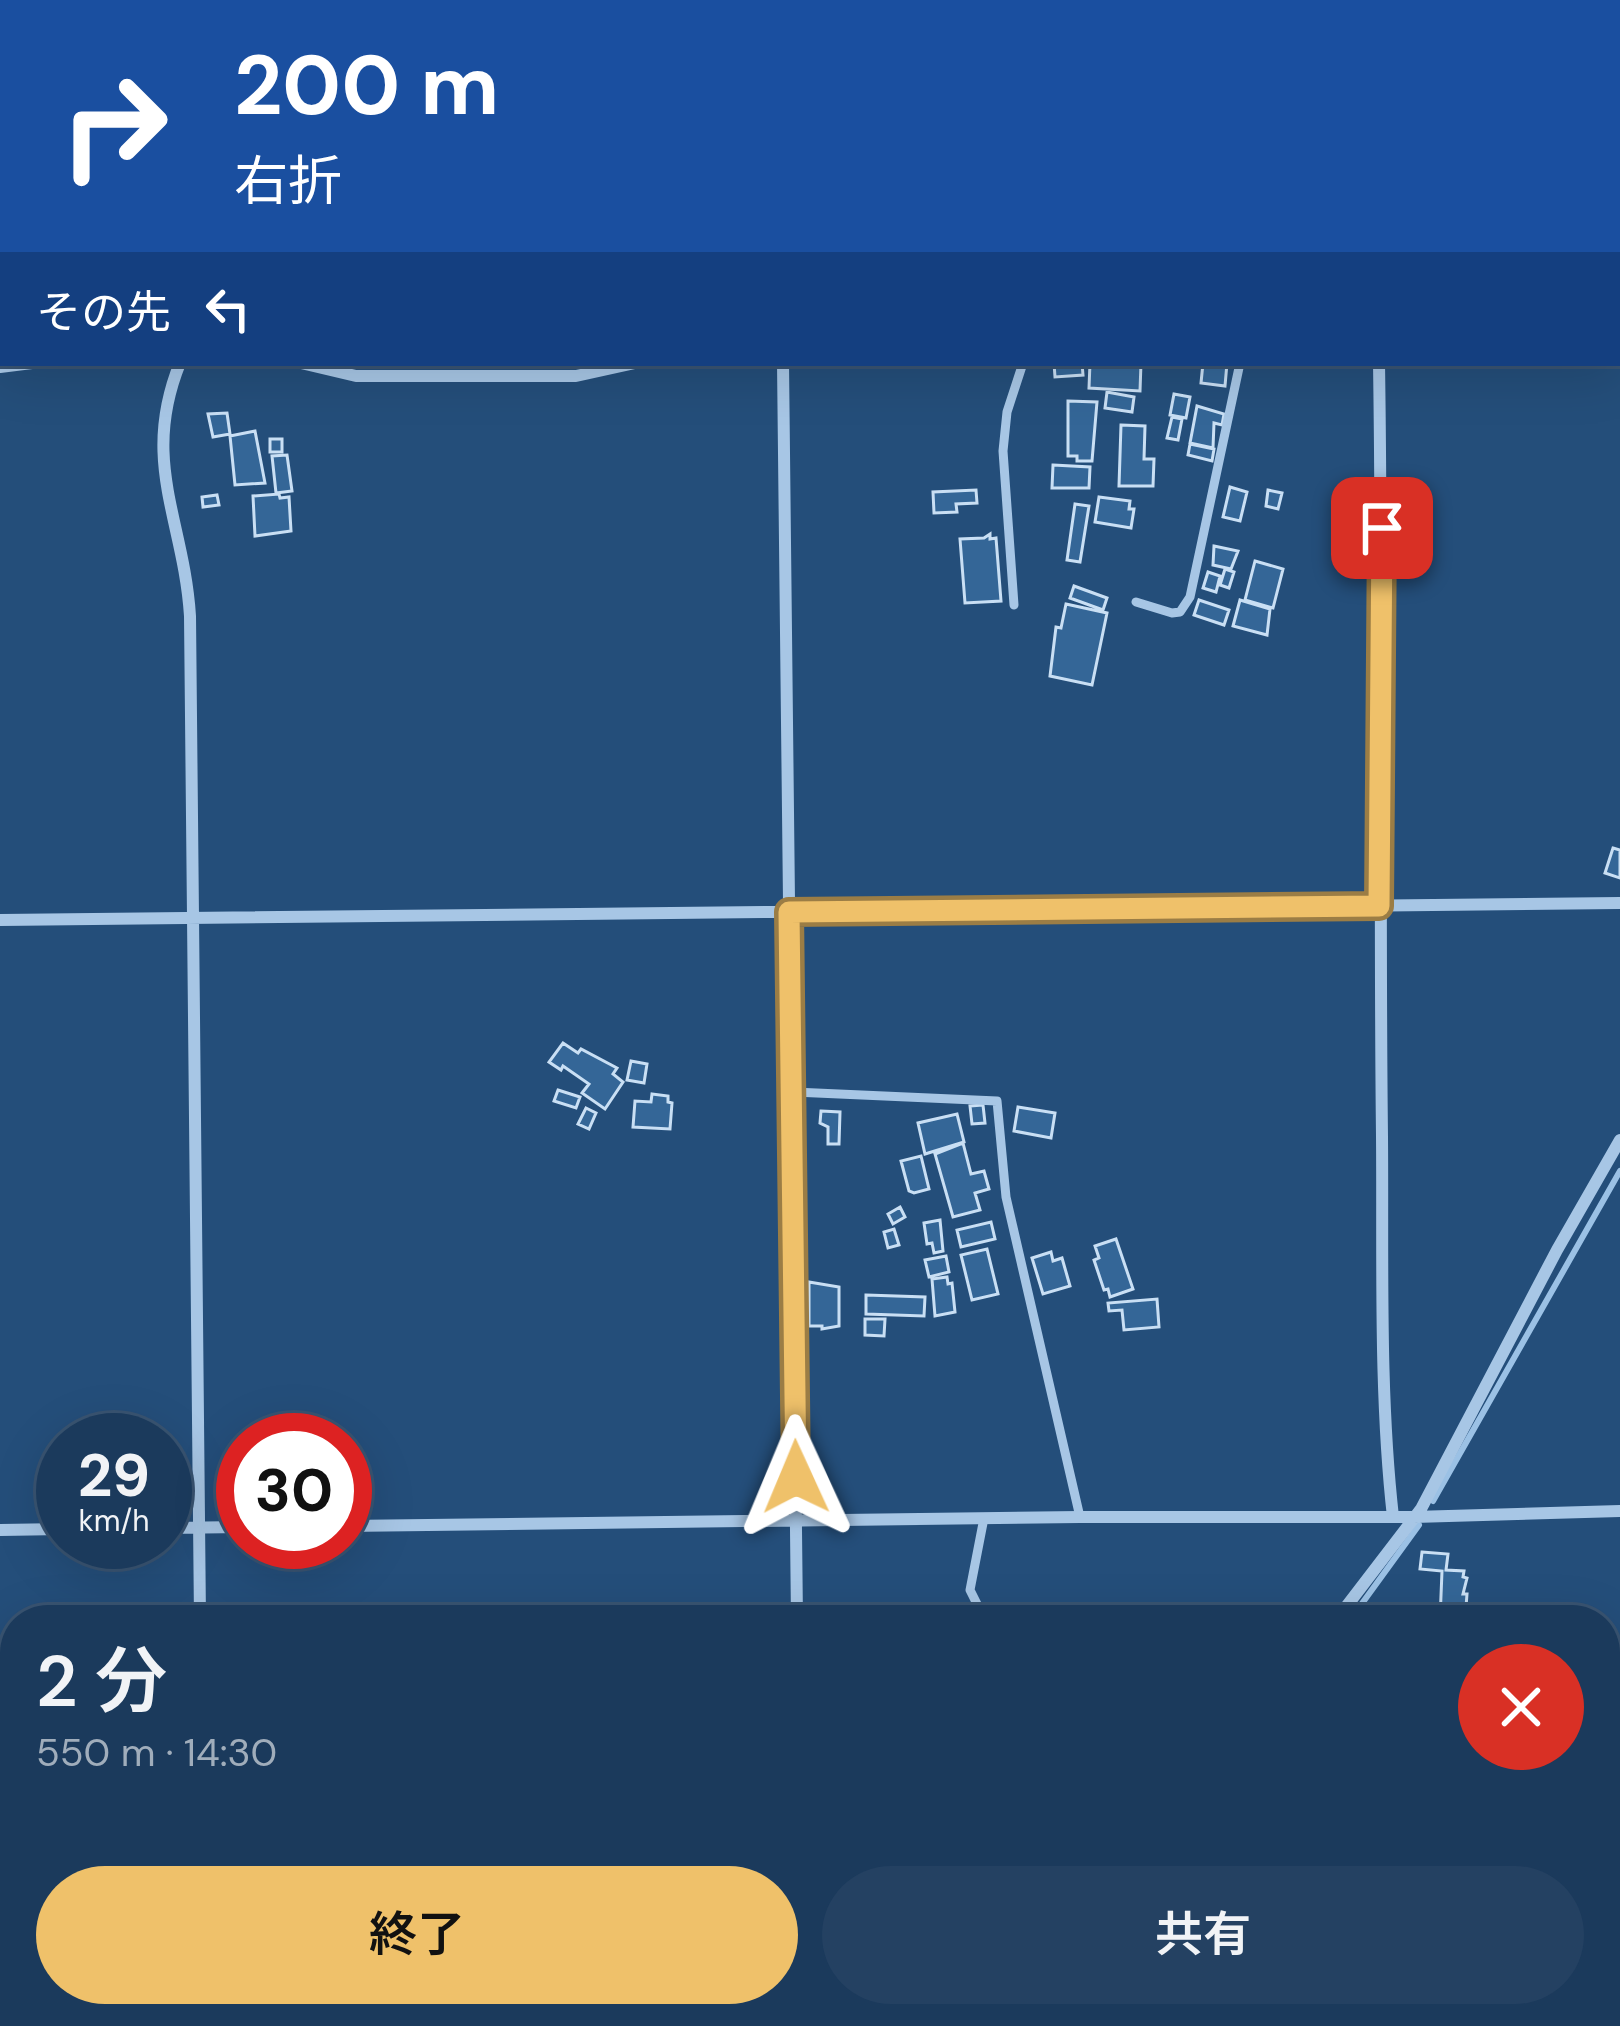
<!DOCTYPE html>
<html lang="ja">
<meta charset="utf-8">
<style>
:root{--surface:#1b3a5c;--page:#244162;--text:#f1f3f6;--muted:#a0adbb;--line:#395472;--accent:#efc16a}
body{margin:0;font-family:"DM Sans","Noto Sans JP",sans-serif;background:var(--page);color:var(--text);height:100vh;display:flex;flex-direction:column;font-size:45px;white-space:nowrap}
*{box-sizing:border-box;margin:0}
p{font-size:39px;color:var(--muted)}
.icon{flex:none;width:66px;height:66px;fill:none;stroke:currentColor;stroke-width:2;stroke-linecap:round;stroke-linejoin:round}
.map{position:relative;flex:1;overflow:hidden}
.details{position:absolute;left:0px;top:1605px;width:1620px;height:423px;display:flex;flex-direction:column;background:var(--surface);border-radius:48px 48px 0 0;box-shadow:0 12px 48px #0002,0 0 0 3px var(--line)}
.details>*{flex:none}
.banner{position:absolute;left:0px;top:0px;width:1620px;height:366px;box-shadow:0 12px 48px #0002,0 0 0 3px var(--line);background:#1a4fa0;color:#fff;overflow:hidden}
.speed{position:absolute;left:36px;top:1413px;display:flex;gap:24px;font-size:60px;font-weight:700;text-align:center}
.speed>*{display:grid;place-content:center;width:156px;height:156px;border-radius:50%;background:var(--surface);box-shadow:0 12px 48px #0002,0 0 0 3px var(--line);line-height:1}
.speed small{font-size:30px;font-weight:400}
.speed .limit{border:18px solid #d22;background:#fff;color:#111}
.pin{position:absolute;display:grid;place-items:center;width:102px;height:102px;color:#fff;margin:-51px;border-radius:24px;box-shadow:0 6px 18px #0006}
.me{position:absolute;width:132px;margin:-66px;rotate:359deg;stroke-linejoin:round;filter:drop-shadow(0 0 9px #0008)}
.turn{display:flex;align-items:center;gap:42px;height:252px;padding:0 36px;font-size:54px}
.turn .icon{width:156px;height:156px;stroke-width:2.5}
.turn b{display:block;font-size:84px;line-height:102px}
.then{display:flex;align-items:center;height:114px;padding:0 36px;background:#0003;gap:24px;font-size:45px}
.round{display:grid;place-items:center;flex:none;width:126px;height:126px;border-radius:63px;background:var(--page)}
.overview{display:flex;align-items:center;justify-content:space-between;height:204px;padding:0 36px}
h1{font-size:72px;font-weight:600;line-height:90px}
.cta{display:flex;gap:24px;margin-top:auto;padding:24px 36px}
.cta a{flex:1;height:138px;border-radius:72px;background:var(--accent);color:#111;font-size:48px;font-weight:600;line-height:138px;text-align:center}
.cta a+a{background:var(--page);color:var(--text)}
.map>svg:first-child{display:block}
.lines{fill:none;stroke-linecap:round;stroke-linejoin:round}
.stream{stroke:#9bc1e5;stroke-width:6}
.building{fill:#346697;stroke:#c9dff4;stroke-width:3}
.lane{stroke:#a7c6e5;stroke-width:9}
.street{stroke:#a7c6e5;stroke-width:12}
.route-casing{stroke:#9b7d45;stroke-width:30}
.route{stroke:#efc16a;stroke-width:21}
</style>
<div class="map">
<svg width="1620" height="2026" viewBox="0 0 1620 2026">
<rect width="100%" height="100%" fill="#244e7a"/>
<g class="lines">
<!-- stream -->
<path class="stream" d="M1433,1501l187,-330
M1350,1620l69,-95
M995,2026l13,-13"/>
</g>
<!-- building -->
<path class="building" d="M1054,363h28l1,12 -28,2z
M1090,363h51l-1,28 -51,-3z
M1203,363h24l-2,23 -24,-3z
M1107,392l27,5 -2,15 -27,-4z
M1174,394l16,3 -4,21 -16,-3z
M1068,401l29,1 -5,59h-15v-5h-9z
M1197,406l27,8 -2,11 -8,-2 -1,25 -23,-5z
M227,413l3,21 -17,3 -5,-23z
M1172,417l10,2 -4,21 -11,-2z
M1121,425l24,1 -1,33h10l-1,27h-34z
M255,431l10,52 -30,2 -5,-49z
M270,439h12v13h-12z
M1190,444l24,5 -2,12 -24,-6z
M287,455l5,36 -16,2 -4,-37z
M1053,465l37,2 -1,21h-37z
M1230,487l17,5 -7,29 -17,-4z
M976,490l1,13 -21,1 1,8 -23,1 -1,-21z
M1268,490l14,3 -4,16 -12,-3z
M279,494l1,4 9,-1 2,34 -36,5 -2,-40z
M217,495l2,10 -16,2 -1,-10z
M1099,497l31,4 -1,8h5l-3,19 -36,-6z
M1075,504l14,2 -9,56 -13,-2z
M990,534v5l6,-1 5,63 -36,2 -5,-64 24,-1z
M1214,546l24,5 -7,18 -18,-4z
M1255,561l28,8 -10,39 -28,-8z
M1225,569l9,3 -5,16 -9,-3z
M1208,572l12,4 -4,16 -13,-4z
M1074,586l33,12 -4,12 -33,-12z
M1199,600l30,10 -5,15 -30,-10z
M1240,600l30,9 -3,26 -34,-9z
M1066,604l41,9 -15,72 -42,-9 6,-49 5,1z
M1613,848l7,2v28l-15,-5z
M563,1043l15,10 3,-4 36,19 -4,6 10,8 -18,27 -23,-16 7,-9 -26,-18 -2,4 -12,-8z
M631,1061l16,3 -3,19 -17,-3z
M558,1090l22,7 -4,11 -22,-7z
M652,1094l16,2v6l4,1 -2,26 -37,-2 2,-26 16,1z
M983,1105l2,18 -13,1 -2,-18z
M1018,1107l37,6 -4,25 -37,-7z
M586,1108l10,5 -7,16 -11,-5z
M821,1111l19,1 -1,32h-11v-17l-8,-4z
M957,1114l7,28 -39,12 -7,-31z
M963,1143l8,31 13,-3 5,18 -14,4 5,17 -27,7 -18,-63z
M921,1156l8,33 -15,4 -5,-2 -8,-30z
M900,1207l5,10 -12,7 -5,-10z
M940,1220l3,31 -9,2 -2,-10 -5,1 -3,-21z
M991,1222l4,17 -34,8 -4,-17z
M894,1229l5,16 -11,3 -4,-16z
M1116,1239l17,50 -23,8 -2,-8 -4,1 -10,-30 5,-2 -4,-12z
M987,1249l11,45 -26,6 -11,-45z
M1051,1252l2,9 9,-3 8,28 -27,8 -11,-36z
M946,1256l3,16 -20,5 -4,-17z
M947,1277l1,7 4,-1 3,29 -20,4 -3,-37z
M809,1282l30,5v39l-17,3v-3h-13z
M866,1295l59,2 -1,19 -58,-2z
M1157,1299l2,28 -35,3 -2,-20 -13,1 -1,-8z
M865,1319h20l-1,17 -19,-1z
M52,1461h11v30h-10z
M1422,1552l26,2 -2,16 18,1 -1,6 4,1 -4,16h4l-2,26h-25l2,-49 -22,-2z
M13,1833h2v48l-6,-1z
M948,2013h26v13h-29l-1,-11z"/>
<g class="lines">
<!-- lane -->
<path class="lane" d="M1136,602l36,11 8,-1 10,-15 50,-234
M1014,605l-11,-154 4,-39 16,-49
M794,1092l203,9 9,96 74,320
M984,1518l-14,72 15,30"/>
<!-- street -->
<path class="street" d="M182,0v3
M777,0v3
M1374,0v3
M1617,196h3
M180,363c-40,99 4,157 10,253l10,1004
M301,363l55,13h220l59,-13
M783,363l14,1257
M1379,363c4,258 0,515 3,773 1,126 -3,256 11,381
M0,367l32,-4
M0,920l1620,-17
M345,1526l735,-9h334l206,-6
M165,1528l78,-1
M0,1530l63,-1
M1336,1620l85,-111 136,-259 63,-110
M204,2013l1,13
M1486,2013v13
M710,2026l4,-13
M983,2026l13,-13"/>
</g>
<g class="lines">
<!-- route casing -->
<g class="route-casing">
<path id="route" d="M796,1477l-7,-565 590,-6 3,-378"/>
</g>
<!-- route -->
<use href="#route" class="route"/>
</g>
</svg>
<div class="speed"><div>29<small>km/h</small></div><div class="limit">30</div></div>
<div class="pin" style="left:1382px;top:528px;background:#d93025"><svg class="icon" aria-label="arrive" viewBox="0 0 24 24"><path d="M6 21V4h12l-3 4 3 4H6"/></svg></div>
<svg class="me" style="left:796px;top:1477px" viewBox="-20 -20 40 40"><path d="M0-17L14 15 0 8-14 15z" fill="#efc16a" stroke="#fff" stroke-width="4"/></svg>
<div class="banner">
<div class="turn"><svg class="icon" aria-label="right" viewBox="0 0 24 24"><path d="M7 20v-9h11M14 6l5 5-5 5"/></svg><div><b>200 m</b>右折</div></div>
<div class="then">その先<svg class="icon" aria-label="left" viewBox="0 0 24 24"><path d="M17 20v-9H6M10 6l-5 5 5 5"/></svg></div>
</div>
<section class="details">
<div class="overview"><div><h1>2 分</h1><p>550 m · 14:30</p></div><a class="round" style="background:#d93025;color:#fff"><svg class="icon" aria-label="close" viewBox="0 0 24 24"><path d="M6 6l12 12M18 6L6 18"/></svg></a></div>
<div class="cta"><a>終了</a><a>共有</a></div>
</section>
</div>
